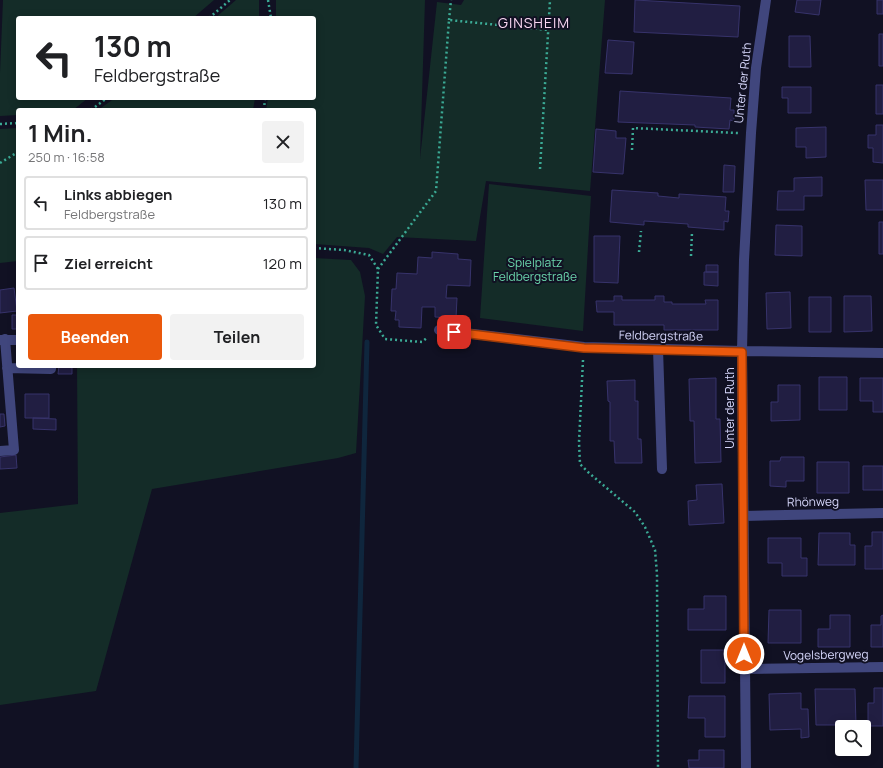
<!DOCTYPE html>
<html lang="de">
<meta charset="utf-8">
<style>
:root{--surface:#fff;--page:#f2f2f2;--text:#202124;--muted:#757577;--line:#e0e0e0;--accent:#ea580c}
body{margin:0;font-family:Manrope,sans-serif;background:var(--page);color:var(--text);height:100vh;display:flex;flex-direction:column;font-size:15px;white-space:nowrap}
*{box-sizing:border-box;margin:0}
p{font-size:13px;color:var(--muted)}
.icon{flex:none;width:22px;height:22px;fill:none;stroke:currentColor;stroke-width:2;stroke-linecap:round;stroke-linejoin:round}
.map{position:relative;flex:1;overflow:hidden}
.drawer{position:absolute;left:16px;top:108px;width:300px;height:260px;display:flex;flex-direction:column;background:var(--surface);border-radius:4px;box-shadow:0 2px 10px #0003}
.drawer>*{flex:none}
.hud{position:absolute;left:16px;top:16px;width:300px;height:84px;border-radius:4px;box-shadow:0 2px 10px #0003;background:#fff;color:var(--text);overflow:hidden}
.fabs{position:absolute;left:835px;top:720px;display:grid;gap:8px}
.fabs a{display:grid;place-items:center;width:36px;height:36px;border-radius:4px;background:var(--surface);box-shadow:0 2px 10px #0003;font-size:20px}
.pin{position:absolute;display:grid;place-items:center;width:34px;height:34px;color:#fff;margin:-17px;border-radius:8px;box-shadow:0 2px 6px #0006}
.me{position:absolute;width:44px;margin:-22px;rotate:0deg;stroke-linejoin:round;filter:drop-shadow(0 0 3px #0008)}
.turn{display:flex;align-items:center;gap:14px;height:84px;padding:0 12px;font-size:18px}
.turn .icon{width:52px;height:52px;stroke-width:2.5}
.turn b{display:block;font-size:28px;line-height:34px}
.round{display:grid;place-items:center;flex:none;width:42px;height:42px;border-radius:4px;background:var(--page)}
.summary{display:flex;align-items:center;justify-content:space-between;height:68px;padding:0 12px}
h1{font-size:24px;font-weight:700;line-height:30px}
.primary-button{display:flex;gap:8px;margin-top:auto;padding:8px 12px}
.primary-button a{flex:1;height:46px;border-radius:4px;background:var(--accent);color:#fff;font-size:16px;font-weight:700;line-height:46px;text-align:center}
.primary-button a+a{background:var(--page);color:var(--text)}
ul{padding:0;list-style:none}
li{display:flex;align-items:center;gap:12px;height:54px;margin:0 8px 6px;padding:0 4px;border:2px solid var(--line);border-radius:4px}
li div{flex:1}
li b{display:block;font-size:15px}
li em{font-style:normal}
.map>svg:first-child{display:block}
.green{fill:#142c28}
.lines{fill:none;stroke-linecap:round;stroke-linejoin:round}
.stream{stroke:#0f263d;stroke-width:5}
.building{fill:#211e42;stroke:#37336b}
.path{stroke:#3baa95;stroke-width:2.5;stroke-dasharray:2 3;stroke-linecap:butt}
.minor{stroke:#40467d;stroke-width:10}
.route-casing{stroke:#983908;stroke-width:10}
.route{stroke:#ea580c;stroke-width:7}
.labels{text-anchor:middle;stroke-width:4;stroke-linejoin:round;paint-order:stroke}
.street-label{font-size:12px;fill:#d6d7fb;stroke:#111123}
.park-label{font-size:12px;fill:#6ad4ab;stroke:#111123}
.quarter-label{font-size:14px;letter-spacing:1px;fill:#fbd8f3;stroke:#111123}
</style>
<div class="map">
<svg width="883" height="768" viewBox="0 0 883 768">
<rect width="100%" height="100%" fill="#111123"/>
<!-- green -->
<path class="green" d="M3,0h211l-21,18h-175v80h70l-15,12h-55v5l-18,1v-43z
M236,0h23v18h-44z
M276,0h149l-5,159 17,-157 24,3 3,-5h141l-15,191 -104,-10 -10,60 -79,-4 -14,17 -14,-6 -55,-4v-134h-48l2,-12h46v-80h-38z
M115,98h140l-2,12h-155z
M18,128v133l-18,2v-134z
M489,184l102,12 -8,135 -103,-13z
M314,258l37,2 9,12 5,24 -9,157 -18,5 -186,31 -56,202 -96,14v-192l78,-9 -1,-138h237z"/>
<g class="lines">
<!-- stream -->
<path class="stream" d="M356,768l11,-426"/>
</g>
<!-- building -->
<path class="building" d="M635,0l105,6 -2,31 -104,-5z
M797,0h24l-2,15 -24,-3z
M877,0h6v14h-6z
M879,34h4v32h-4z
M789,36h21l1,31h-22z
M608,40l26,2 -2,32 -27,-1z
M876,85h7v29h-7z
M782,87h29v26h-23v-15h-6z
M620,91l111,7 -1,12h4v11l-4,-1 -1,9 -34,-2v-2l-77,-3z
M876,125h7v38l-10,-1v-14h-5v-13h8z
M826,127v30l-20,1v-11h-10v-19z
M596,129l20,2v7h10l-3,36 -30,-2z
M724,165l11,1 -1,26h-11z
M822,177v19h-18v14h-27l1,-19h16v-13z
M865,180h18v30h-17z
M612,190l46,3v3l21,2v-4l47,3 -1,14h4l-1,11 -4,-1v9l-36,-3v-3l-44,-3v4l-34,-3z
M879,222h4v32h-4z
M776,225l26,1v30l-27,-1z
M594,236h26l-2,47 -24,-1z
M432,252l26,2v5l13,1 -1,26 -23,-1 -1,13h11l-1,20 -21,-1v-10h-13l-1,21 -22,-1v-7h-4l1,-9h-5l1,-22h4l1,-16 20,1 1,-17 14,1z
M706,265h12v7h-12z
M704,272h14v14l-14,-1z
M14,288l3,23 -17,2v-23z
M790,292l1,36 -24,1 -1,-36z
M614,296h8v4h33v-4h9v6h8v2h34l-1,-4h13v30h-54v-5h-50v-13h-17l-1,-11h18z
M844,296h27l1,35 -28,1z
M809,297h22v35h-22z
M12,315h6v14h-6z
M59,366h13v8h-14z
M819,377h28v33h-28z
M716,378v41h4l1,43 -26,1 -1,-42h-4l-1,-42z
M860,378h23v34h-10v-11h-13z
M635,380v21h3v38h3l1,24h-27l-1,-22h-4v-39l-2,-1 -1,-20z
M778,385h22v35l-29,1v-19h7z
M25,394h24v24h-24z
M0,414h4l1,12 -5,1z
M33,418l23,1v11l-23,-1z
M16,455l1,13 -17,1v-12z
M781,457h23v24h-18v6l-16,-1v-25h10z
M817,462h32v31h-32z
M863,466h20v24h-20z
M722,484l2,39 -35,2 -1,-24 9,-1 -1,-15z
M872,532h11v37h-18v-23h7z
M819,533h31v12h5v20h-37z
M768,538h33v20h6v18h-25v-13h-14z
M704,596h22v34h-38v-21h16z
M769,610h32v33h-33z
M830,615h20v32h-32v-18h12z
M883,615v32h-12v-22h10v-9z
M701,650h24v33h-24z
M874,688h9v38h-15v-23h6z
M815,689h40l1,36h-40z
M801,693v16h7l1,28 -8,1v-9l-31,1 -1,-36z
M689,696h36v41h-20v-19h-17z
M699,750h25v18h-35l-1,-8h11z"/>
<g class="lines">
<!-- path -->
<path class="path" d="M268,0l3,18
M209,18l21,-18
M449,20l2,-20
M91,110l16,-12
M264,110l1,-12
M0,124l18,-1
M632,150l1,-22 105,5
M0,163l18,-11
M540,169l10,-169
M314,248l30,2 25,5 9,14 -2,56 9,14 37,3 6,-5
M639,252l2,-21
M691,256l1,-24
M378,269l58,-78 13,-171 99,10
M583,360l-4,82 1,22 9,9 46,39 10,15 10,23 2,24 1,194"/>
<!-- minor -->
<path class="minor" d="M439,330l145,17 158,4 141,2
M0,340h18
M658,349l4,120
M7,368l44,1v-3
M0,451l14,-1 -9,-111
M744,516l139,-3
M744,669l139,-2
M746,768l-4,-417 2,-91 7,-127 5,-65 10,-68"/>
</g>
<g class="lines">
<!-- route casing -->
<g class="route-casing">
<path id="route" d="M454,332l130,16 158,4 2,302"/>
</g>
<!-- route -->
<use href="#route" class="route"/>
</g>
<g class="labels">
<!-- street labels -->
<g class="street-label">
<text transform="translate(743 83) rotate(-84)" y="4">Unter der Ruth</text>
<text transform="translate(661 336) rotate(1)" y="4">Feldbergstraße</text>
<text transform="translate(730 408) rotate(-90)" y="4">Unter der Ruth</text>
<text transform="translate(813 502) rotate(-1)" y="4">Rhönweg</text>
<text transform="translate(826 655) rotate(-1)" y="4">Vogelsbergweg</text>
</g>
<!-- park labels -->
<g class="park-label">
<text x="535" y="267">Spielplatz<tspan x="535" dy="14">Feldbergstraße</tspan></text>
</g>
<!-- quarter labels -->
<g class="quarter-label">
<text x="534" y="28">GINSHEIM</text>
</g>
</g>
</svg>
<div class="fabs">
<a><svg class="icon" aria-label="search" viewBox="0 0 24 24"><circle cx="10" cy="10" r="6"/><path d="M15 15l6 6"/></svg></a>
</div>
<div class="pin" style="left:454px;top:332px;background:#d93025"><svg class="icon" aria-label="arrive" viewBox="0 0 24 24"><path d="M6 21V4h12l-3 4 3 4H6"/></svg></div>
<svg class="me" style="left:744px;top:654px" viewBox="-20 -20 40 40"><circle r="17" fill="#ea580c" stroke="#fff" stroke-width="3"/><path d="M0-11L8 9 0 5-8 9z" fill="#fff"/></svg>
<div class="hud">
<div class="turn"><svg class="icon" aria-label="left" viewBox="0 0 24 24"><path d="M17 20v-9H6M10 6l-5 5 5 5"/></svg><div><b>130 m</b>Feldbergstraße</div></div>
</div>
<section class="drawer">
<div class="summary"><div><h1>1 Min.</h1><p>250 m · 16:58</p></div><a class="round"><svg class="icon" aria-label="close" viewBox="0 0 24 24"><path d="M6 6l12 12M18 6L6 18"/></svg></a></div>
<ul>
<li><svg class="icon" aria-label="left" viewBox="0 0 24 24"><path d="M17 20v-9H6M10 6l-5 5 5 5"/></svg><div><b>Links abbiegen</b><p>Feldbergstraße</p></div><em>130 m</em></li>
<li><svg class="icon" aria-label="arrive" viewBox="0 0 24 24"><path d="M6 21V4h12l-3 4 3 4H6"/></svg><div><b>Ziel erreicht</b></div><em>120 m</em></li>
</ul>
<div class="primary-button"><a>Beenden</a><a>Teilen</a></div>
</section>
</div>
